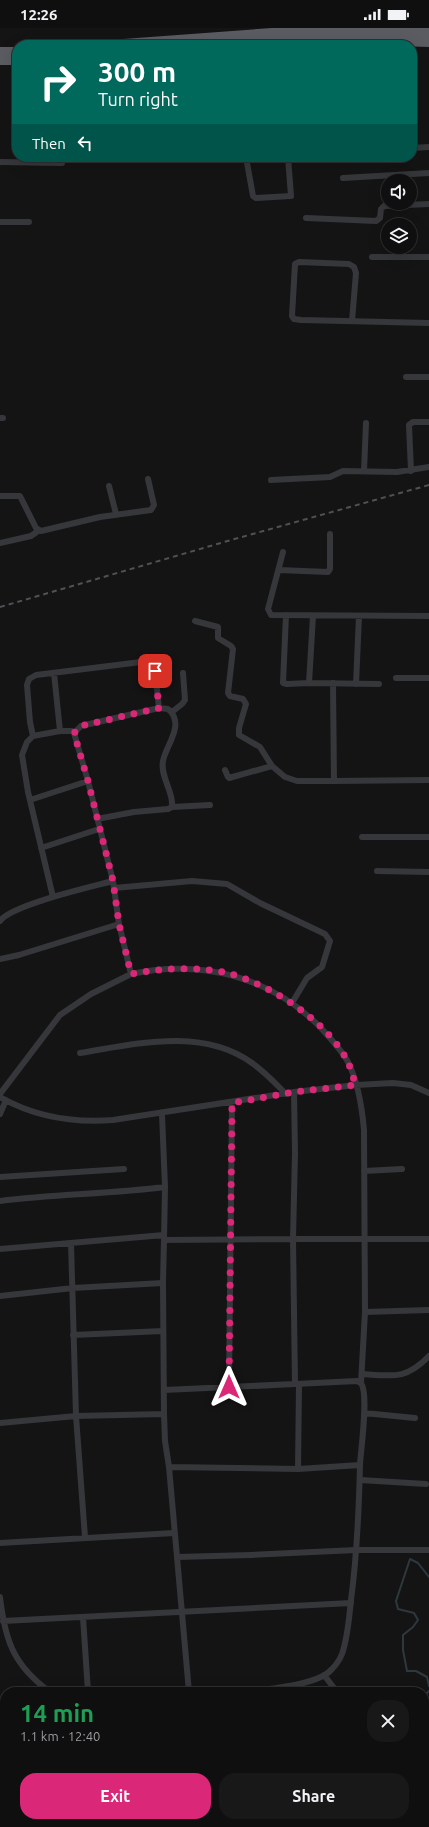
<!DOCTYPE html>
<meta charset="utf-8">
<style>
:root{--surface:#0f0f10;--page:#181819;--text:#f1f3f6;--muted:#9b9c9f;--line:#2f2f30;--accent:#db2777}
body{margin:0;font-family:Ubuntu,sans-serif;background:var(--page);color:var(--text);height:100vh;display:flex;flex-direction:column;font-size:15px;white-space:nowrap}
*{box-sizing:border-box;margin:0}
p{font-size:13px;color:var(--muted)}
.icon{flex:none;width:22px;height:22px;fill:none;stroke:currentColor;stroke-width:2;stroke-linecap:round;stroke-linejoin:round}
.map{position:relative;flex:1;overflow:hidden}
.side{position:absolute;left:0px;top:1659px;width:429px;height:140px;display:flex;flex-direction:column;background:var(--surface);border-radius:16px 16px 0 0;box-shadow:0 4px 16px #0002,0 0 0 1px var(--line)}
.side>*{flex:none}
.banner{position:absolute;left:12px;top:12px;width:405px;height:122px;border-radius:16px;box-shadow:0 4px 16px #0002,0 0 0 1px var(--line);background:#00695c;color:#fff;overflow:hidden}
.fabs{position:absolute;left:381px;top:146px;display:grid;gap:8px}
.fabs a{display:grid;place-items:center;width:36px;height:36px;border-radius:50%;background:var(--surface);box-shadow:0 4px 16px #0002,0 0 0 1px var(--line);font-size:20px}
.pin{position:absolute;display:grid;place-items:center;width:34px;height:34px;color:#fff;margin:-17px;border-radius:8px;box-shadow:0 2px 6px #0006}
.me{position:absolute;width:44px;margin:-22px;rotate:0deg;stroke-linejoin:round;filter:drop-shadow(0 0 3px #0008)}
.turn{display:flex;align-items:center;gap:14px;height:84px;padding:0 20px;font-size:18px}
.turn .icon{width:52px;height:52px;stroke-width:2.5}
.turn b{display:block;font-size:28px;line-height:34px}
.then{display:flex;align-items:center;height:38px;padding:0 20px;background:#0003;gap:8px;font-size:15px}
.round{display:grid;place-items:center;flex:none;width:42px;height:42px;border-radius:16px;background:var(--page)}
.overview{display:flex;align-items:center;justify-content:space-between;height:68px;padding:0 20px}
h1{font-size:24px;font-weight:700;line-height:30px;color:#1e9e55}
.button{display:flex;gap:8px;margin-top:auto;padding:8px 20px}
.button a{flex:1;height:46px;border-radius:16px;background:var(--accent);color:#fff;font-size:16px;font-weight:700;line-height:46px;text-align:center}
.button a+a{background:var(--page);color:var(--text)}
.status{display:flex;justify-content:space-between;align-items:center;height:28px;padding:0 20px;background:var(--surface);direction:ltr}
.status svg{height:11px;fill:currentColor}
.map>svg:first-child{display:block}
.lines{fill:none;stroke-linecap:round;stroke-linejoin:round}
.stream{stroke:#2e383d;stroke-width:2}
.minor{stroke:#35373a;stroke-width:6}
.trunk{stroke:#5a5c62;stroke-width:10}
.rail{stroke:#4f5155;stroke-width:2;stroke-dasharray:5 4;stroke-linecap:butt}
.route{stroke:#db2777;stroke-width:7;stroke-dasharray:0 12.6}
</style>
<div class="status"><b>12:26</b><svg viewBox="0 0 49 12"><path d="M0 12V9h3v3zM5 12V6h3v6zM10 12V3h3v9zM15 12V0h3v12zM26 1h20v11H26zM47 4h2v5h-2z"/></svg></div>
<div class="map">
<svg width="429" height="1799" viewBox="0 0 429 1799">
<rect width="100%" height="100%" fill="#141415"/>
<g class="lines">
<!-- stream -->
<path class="stream" d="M429,1549l-11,-14 -8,-4 -14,42 2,8 16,4 4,7 -5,7 -10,8v15l4,21h9l11,6 2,9
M397,1664l5,-3 7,3
M424,1668l5,-5
M424,1720l5,11"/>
<!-- minor -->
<path class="minor" d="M412,120l17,-1
M246,129l7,39 3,2 35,-2 -3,-39
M0,134l62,1
M343,150l86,-5
M306,190l70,3 4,-3 1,-9 3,-3 45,-2
M0,194h29
M372,229h57
M352,293l4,-48 -2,-6 -5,-3 -50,-2 -4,2 -3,52 2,3 7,1 128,3
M406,349h23
M0,390h3
M364,443l2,-48
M411,443l-2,-46 4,-3h16
M271,452l59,-3 13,-6 54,1 32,-5
M109,458l7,28
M0,468h20l16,32 5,3 59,-14 51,-7 3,-5 -6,-26
M0,515l31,-7 7,-5
M283,524l-15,57 3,6 158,1
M279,542l49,2 2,-3v-35
M286,587l-3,68 4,1 22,-1 70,1
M195,593l23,6v11l13,8 2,3 -5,44 2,3 13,3 3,5 -7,24v7l21,12 12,19 13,11 12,4h37
M54,645l6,58
M396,650h33
M309,655l4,-67
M333,655l1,98 95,-1
M356,656l3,-68
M172,684l10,-8 3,-4 -2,-27
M74,705l7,-7 4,-1 74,-17 9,1c18,15 -2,36 -5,52 -3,16 11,31 9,46l-4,2 -34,3 -37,7
M33,708l-3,-14 -3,-37 2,-6 7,-4 105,-13h9l5,9 4,37
M225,742l3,7 1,1 43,-12
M30,772l58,-19
M172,779l38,-2
M362,809h67
M41,820l58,-19
M377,843l52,1
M114,860l78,-7 35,3 33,19 65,31 5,7 -8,26 -15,11 -15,25
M0,893c11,-16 91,-34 113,-40
M0,931l19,-4 100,-31
M131,946c69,-15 138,2 188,52 10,11 22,23 29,36 10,20 14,45 16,68l1,182 -4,71
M80,1025c56,-9 122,-26 172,10 13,9 23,20 34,31
M294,1064l1,61 -2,86h136
M0,1066l60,-79 31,-21 40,-20 -12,-50 -6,-43 -25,-100 -14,-48 -2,-2h-12l-27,5 -6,6 -5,13 6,37 25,105
M0,1069c35,20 73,26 113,23l181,-28 62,-7 37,-2 18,2 18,8
M0,1086l6,-14
M364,1143l38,-2
M0,1149l124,-8
M165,1159l-1,53 129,-1 2,145 62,-3 4,2c8,11 0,65 -1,81 -1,45 -3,91 -9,136 -2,17 -3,37 -9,54 -2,5 -6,11 -10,15 -14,17 -70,21 -92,23
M0,1173c55,-7 110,-7 165,-14l-3,-73
M71,1215l5,173 9,121
M0,1221l164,-14
M163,1255l1,131 1,27 4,26 20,225
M0,1268l73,-8 90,-5 1,-43
M365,1284l64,-2
M73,1307l90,-4
M362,1346c31,2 44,6 67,-18
M229,1359l3,-284
M164,1362l131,-6
M364,1385l51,5
M0,1395l76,-7 88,-2
M169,1439l129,2 62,-4
M298,1441l1,-85
M360,1452l66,4
M0,1515l174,-10
M177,1529l74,-2 105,-5h73
M0,1569c5,43 13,68 50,95
M83,1589l5,75
M3,1593l348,-18
M324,1647l13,17
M0,1756l5,9
M20,1794l2,5
M103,1794v5
M223,1794l2,5
M373,1799l2,-5"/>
<!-- trunk -->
<path class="trunk" d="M110,17l162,-12 67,-2 90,2
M237,17c64,-6 128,-5 192,-3
M0,24h17
M0,32h17"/>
<!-- rail -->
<path class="rail" d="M0,579l231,-67 198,-55"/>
</g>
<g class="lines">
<!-- route -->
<path class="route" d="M155,643l4,37 -74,17 -4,1 -7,7 14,48 25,100 6,43 12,50c29,-6 71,-8 100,0 43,13 96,47 117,88 3,7 5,16 8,23l-62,7 -62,11 -3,284"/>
</g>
</svg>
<div class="fabs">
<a><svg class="icon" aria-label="sound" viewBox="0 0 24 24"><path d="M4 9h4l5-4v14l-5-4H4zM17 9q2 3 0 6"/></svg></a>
<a><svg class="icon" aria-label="layers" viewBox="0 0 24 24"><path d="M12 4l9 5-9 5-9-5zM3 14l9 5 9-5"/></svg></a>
</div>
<div class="pin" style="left:155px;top:643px;background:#d93025"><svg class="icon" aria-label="arrive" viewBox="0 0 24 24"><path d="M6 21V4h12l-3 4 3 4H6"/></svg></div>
<svg class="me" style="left:229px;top:1359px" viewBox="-20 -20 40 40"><path d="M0-17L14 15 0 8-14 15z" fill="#db2777" stroke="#fff" stroke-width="4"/></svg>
<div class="banner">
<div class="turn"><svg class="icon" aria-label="right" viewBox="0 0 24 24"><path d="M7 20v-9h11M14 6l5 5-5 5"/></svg><div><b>300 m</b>Turn right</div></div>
<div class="then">Then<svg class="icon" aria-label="left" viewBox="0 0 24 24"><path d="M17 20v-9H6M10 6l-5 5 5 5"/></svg></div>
</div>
<section class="side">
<div class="overview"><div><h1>14 min</h1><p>1.1 km · 12:40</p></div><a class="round"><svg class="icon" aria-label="close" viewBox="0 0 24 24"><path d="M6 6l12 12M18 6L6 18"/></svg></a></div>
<div class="button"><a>Exit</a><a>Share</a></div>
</section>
</div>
